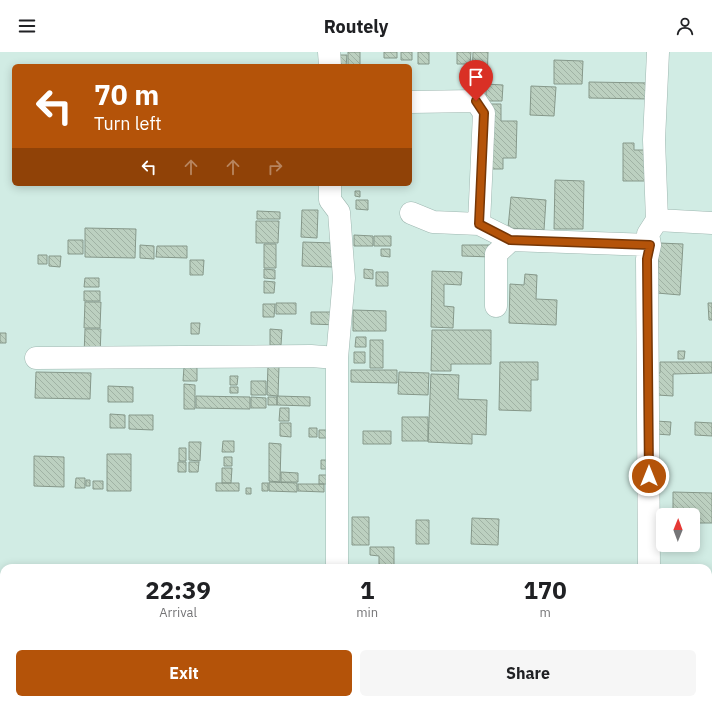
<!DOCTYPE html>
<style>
:root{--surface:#fff;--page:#f6f6f6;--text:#202124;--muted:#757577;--accent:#b45309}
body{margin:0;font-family:"IBM Plex Sans",sans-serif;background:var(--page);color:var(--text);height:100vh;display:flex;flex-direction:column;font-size:15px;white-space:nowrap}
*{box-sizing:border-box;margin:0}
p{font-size:13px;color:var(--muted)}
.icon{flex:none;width:22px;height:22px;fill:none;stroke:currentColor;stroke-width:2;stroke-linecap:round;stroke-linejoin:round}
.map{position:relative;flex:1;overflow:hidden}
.details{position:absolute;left:0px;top:512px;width:712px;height:140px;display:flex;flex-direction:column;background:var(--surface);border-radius:12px 12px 0 0;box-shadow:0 2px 10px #0003}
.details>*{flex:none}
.top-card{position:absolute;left:12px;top:12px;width:400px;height:122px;border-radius:6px;box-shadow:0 2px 10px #0003;background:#b45309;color:#fff;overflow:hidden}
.needle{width:26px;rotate:1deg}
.buttons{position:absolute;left:656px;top:456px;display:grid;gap:8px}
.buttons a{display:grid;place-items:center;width:44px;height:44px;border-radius:6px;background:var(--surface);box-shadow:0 2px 10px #0003;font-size:20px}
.pin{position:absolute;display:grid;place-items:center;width:34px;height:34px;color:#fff;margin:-41px -17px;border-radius:50% 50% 50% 0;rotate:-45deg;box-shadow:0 0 4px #0007}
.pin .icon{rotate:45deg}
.me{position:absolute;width:44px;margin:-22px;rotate:0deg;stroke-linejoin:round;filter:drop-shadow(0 0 3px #0008)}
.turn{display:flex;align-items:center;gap:14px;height:84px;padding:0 16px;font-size:18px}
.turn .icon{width:52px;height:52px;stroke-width:2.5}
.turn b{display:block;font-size:28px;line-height:34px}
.lanes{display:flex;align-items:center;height:38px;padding:0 16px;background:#0003;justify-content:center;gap:20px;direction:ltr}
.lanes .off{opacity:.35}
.eta{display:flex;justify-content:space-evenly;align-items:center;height:68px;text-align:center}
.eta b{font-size:24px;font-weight:800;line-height:28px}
.button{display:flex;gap:8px;margin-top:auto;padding:8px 16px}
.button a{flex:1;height:46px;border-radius:6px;background:var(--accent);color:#fff;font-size:16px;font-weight:800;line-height:46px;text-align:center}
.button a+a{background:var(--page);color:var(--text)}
header{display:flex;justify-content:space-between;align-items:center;height:52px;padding:0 16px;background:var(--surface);font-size:18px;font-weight:800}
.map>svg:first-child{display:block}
.building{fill:url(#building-back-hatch);stroke:#86988a}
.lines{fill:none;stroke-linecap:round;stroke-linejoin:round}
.minor-casing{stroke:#9eb7b0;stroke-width:23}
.minor{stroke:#fff;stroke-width:22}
.route-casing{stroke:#753606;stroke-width:10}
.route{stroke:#b45309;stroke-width:7}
</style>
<header><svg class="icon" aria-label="menu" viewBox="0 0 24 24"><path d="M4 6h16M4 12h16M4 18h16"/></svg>Routely<svg class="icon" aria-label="person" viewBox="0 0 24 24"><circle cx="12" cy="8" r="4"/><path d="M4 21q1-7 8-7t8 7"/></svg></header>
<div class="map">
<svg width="712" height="652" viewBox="0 0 712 652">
<defs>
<pattern id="building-back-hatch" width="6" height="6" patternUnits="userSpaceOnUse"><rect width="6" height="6" fill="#bcd0c0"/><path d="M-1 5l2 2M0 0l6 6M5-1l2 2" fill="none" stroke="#a0b2a4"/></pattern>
</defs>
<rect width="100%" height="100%" fill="#d1ece4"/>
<!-- building -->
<path class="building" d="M348,0h12v14h-12z
M384,0h13v6h-13z
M401,0h11v8h-11z
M418,0h11v12h-11z
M457,0h14l-1,12h-13z
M473,0h15l-1,30h-15z
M338,3h9l-1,11h-8z
M554,8l29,1 -1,23h-28z
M589,30l61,1 -1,16 -60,-1z
M486,32l17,1 -1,16h-16z
M531,34l25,1 -2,29 -24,-1z
M487,52h14v17h16l-1,37h-13v11h-17z
M623,91h11v7h12l-1,31h-22z
M555,128l29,1 -1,48h-29z
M355,139h5v6l-5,-1z
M511,145l35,3 -2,30 -36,-2z
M356,148h12v10l-12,-1z
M302,158h16l-1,28 -16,-1z
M257,159l23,1v7h-23z
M256,169h23l-1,22h-22z
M85,176l51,1 -1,29 -50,-1z
M354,183l19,1v10h-19z
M374,184h17v10h-17z
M68,188h15v14h-15z
M303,190l31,1 -1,24 -31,-1z
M659,191l24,1 -3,51 -23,-2z
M264,192h12v24h-12z
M140,193l14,1v13l-14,-1z
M462,193h30v12l-30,-1z
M157,194h30v12l-31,-1z
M381,197h9v8l-9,-1z
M38,203h9v9h-9z
M49,204h12l-1,11 -11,-1z
M190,208h14l-1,15h-13z
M264,217l11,1v9l-11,-1z
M364,217l9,1v9l-9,-1z
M432,219l30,1 -1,13 -17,-1v22l10,1 -1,21 -22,-1z
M376,220h12v14h-12z
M525,222l12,1 -1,24 21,1 -1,25 -47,-2 1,-39 14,1z
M85,226h14v9h-15z
M264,229l11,1 -1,11h-10z
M84,239h16v10h-16z
M85,250h16l-1,26h-16z
M276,251h20v11h-20z
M708,251h4v17h-3z
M263,252h12l-1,13h-11z
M353,258l33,1v20h-33z
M311,260h28v13l-28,-1z
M191,271h9l-1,11h-8z
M85,277h16l-1,26h-16z
M270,277l12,1 -1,15h-11z
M432,278h59v34h-40v7h-20z
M0,281h6v10h-6z
M356,285h10v10h-11z
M370,288h13v28h-13z
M678,299h7l-1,8h-6z
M354,300h11v11h-11z
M500,310h38v18h-7v31l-32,-1z
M660,310h52v11l-39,1v22l-16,-1v-22h3z
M268,313l11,1 -1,30 -11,-1z
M184,315h13v14h-14z
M351,318h46v13l-46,-1z
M36,320l55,1 -1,26 -55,-1z
M399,320l30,1 -1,22 -30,-1z
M431,322l28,1 -1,24 29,1 -1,35 -14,-1v10l-44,-2z
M230,324h8l-1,9h-7z
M251,329h15v14h-15z
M184,332l11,1v24h-11z
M108,334l25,1v15h-25z
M230,335h8v6h-8z
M196,344l54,1v12l-54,-1z
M277,344l33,1v9l-33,-1z
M251,345l15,1v10h-15z
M268,345h9v8h-9z
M280,356h9v13h-10z
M110,362l15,1v13h-15z
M129,363h24v15l-24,-1z
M402,365h26v24h-26z
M656,369l15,1 -1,13 -14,-1z
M695,370l17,1v13l-17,-1z
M280,371h11v14l-11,-1z
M309,376h8v9h-8z
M319,378h9v8h-9z
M363,379h28v13h-28z
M223,389h11v11h-12z
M189,390h12l-1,19 -11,-1z
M269,391l12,1 -1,38 -11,-1z
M179,396h7v13h-7z
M107,402h24v37h-24z
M34,404l30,1v30l-30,-1z
M224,405h8v9h-8z
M321,408h8v9h-8z
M178,410h8v10h-8z
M189,410h10l-1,10h-9z
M222,416h10l-1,15h-9z
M281,420l17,1v9h-17z
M319,423h9l-1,9h-8z
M76,426h9v10h-10z
M86,428h4v6h-4z
M93,429h10v8h-10z
M269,430l28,1v9l-28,-1z
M216,431h23v8h-23z
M262,431h6v8h-6z
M298,432h26v8l-26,-1z
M246,436h5v6h-5z
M673,440l39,1v30h-19v-8h-20z
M352,465h17v28h-17z
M472,466l27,1 -1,26 -27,-1z
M416,468h13v24h-13z
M370,495h24v21h-15v-12l-9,-1z
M185,648h12v4h-12z
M260,648h25v2l-26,2z
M289,648h26l-2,4h-25z
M351,648h13v4h-13z
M580,648h29v4h-29z"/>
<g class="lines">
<!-- minor casing -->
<g class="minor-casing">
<path id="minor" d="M329,0l1,14
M658,0l-4,88 3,80 55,3
M410,50l66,-1 8,12 -5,111 32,16 139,5
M330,132v16l9,12 5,66 -7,80v210
M411,161l22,9 46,2
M496,254v-52l15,-14
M36,306l275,-2 26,2
M649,516l-2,-309 3,-14 -2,-11 9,-14
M337,648v4
M644,652l1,-4"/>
</g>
<!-- minor -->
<use href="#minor" class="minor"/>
</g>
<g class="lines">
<!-- route casing -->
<g class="route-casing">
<path id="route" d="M476,49l8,12 -5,111 31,16 140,5 -3,14 2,217"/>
</g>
<!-- route -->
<use href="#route" class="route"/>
</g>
</svg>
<div class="buttons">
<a><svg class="needle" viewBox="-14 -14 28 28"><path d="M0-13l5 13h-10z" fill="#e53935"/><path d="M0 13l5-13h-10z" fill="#757577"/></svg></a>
</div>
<div class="pin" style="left:476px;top:49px;background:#d93025"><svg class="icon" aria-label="arrive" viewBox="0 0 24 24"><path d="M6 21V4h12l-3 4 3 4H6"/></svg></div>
<svg class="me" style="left:649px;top:424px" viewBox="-20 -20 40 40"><circle r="17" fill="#b45309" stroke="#fff" stroke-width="3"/><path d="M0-11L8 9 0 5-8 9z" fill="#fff"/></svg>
<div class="top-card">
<div class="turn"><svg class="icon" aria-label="left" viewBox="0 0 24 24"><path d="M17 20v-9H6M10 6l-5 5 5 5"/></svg><div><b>70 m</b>Turn left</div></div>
<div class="lanes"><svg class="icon" aria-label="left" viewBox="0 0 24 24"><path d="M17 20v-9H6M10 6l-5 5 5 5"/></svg><svg class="icon off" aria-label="ahead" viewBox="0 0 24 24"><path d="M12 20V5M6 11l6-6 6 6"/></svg><svg class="icon off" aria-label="ahead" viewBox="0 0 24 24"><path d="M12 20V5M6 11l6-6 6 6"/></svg><svg class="icon off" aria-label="right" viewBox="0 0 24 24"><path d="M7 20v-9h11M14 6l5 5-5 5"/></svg></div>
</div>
<section class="details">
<div class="eta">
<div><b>22:39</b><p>Arrival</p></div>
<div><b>1</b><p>min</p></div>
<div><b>170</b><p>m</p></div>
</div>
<div class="button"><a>Exit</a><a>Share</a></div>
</section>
</div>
